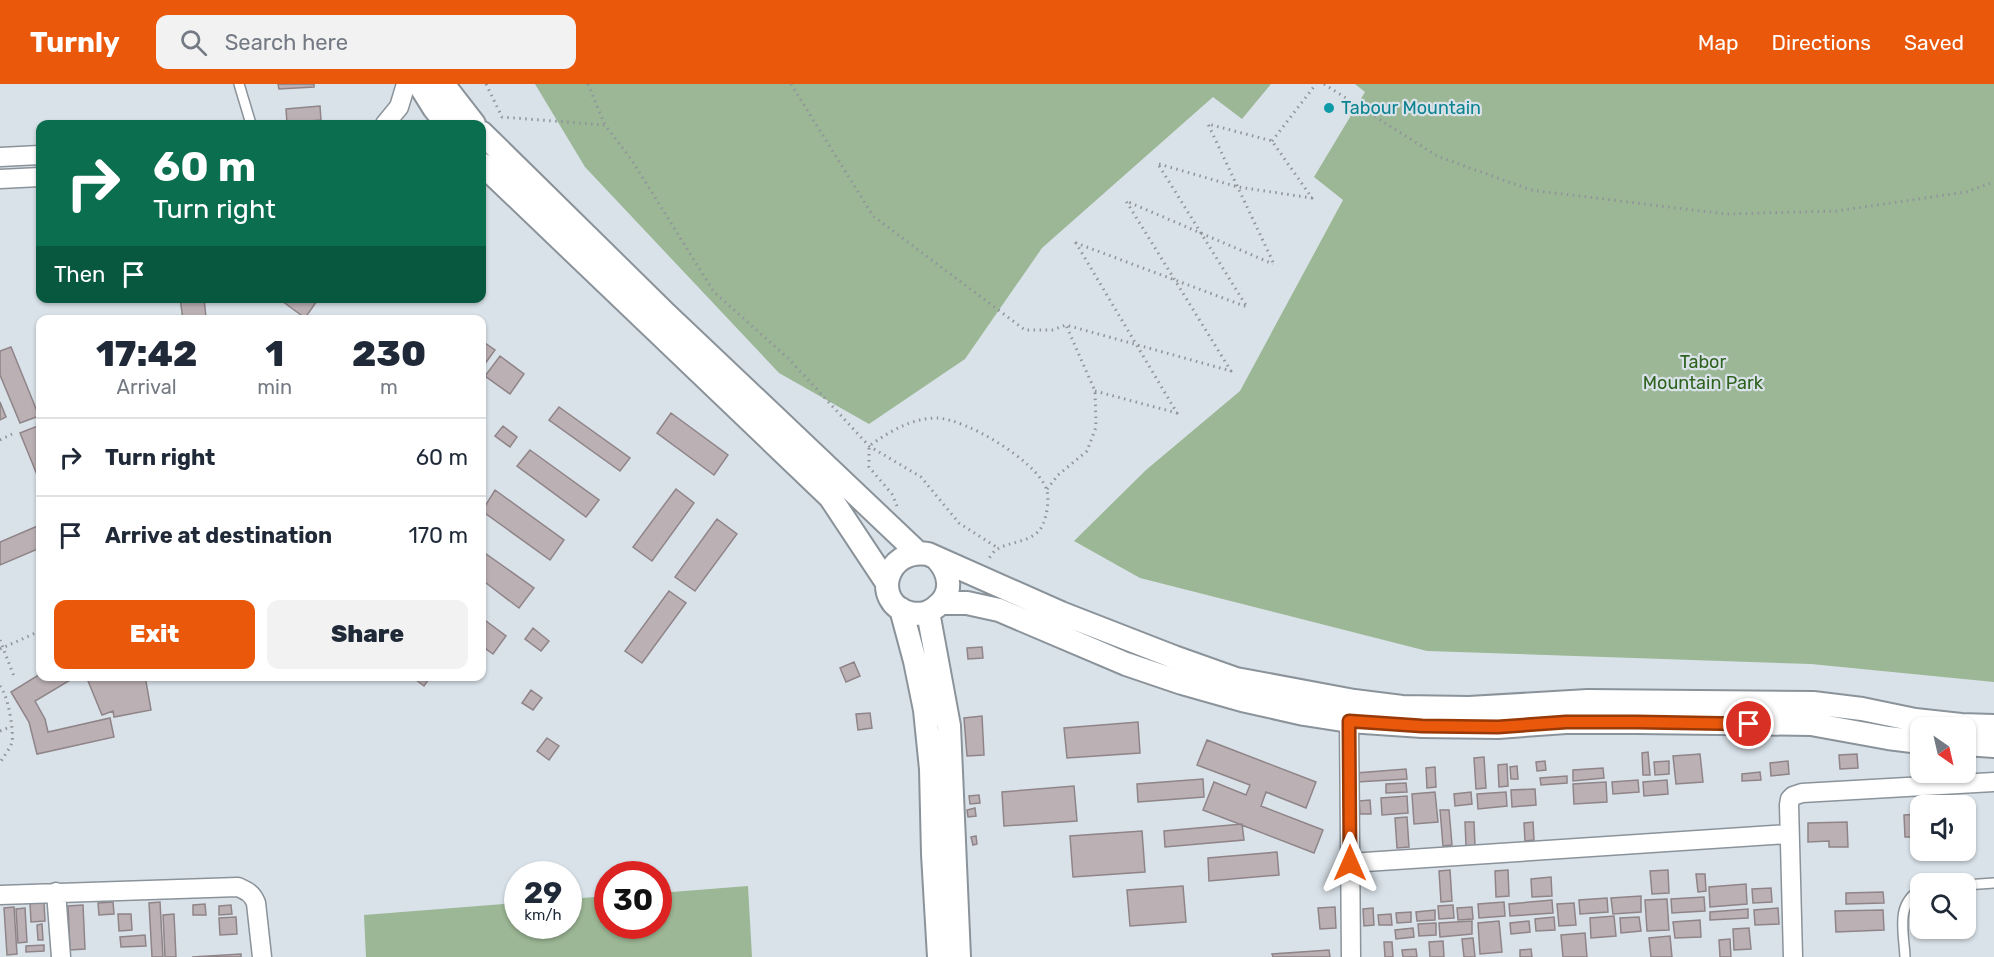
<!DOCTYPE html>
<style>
:root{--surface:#fff;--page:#f2f2f3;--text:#1f2937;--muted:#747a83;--line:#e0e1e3;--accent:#ea580c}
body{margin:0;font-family:Rubik,sans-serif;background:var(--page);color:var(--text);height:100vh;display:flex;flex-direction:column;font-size:22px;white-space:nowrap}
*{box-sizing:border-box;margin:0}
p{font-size:20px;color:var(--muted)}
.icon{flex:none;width:33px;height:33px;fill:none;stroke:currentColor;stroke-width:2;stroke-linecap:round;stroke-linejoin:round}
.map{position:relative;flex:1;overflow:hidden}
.panel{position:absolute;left:36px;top:231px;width:450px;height:366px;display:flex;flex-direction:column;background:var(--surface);border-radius:12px;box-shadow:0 2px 4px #0004}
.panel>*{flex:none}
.hud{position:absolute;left:36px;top:36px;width:450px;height:183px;border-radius:12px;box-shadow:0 2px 4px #0004;background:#0b6e4f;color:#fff;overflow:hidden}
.needle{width:39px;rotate:146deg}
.fabs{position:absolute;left:1910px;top:633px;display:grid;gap:12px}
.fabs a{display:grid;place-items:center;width:66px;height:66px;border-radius:12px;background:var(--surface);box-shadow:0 2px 4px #0004;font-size:30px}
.speed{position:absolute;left:504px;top:777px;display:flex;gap:12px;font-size:30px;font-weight:700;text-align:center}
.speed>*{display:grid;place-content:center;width:78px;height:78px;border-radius:50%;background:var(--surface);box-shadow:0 2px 4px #0004;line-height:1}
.speed small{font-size:15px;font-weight:400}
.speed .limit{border:9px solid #d22;background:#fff;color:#111}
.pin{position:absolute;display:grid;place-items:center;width:51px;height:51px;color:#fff;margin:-26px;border:3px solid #fff;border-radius:50%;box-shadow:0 2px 6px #0007}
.me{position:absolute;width:66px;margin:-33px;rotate:0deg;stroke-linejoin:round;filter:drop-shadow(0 0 4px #0008)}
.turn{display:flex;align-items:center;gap:21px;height:126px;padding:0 18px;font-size:27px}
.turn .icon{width:78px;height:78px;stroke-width:2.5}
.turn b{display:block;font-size:42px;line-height:51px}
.then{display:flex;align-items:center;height:57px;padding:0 18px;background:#0003;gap:12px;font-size:22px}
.eta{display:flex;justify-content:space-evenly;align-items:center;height:102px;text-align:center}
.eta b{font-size:36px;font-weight:800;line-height:42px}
.cta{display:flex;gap:12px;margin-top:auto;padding:12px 18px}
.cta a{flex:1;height:69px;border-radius:12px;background:var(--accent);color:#fff;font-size:24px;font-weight:800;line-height:69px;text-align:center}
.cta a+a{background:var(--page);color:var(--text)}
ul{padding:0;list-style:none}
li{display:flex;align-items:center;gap:18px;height:78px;padding:0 18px;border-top:2px solid var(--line)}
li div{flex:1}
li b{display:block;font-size:22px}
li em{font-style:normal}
header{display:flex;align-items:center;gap:36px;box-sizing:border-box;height:84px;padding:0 30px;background:var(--accent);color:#fff}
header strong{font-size:28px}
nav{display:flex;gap:33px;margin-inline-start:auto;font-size:21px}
.search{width:420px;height:54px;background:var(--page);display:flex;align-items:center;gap:15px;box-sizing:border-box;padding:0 21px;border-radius:12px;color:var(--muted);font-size:22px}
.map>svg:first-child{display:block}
.green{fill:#9cb795}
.building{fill:#bbb0b4;stroke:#8f8488;stroke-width:1.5}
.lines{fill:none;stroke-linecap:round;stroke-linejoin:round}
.service-casing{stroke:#8b939a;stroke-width:12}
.minor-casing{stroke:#8b939a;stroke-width:21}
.tertiary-casing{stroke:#8b939a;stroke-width:26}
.path{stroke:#8f959a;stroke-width:3;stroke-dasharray:1.5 4.5;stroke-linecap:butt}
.service{stroke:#fff;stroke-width:9}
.minor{stroke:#fff;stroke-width:18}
.tertiary{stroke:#fff;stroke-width:22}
.route-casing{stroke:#983908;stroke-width:15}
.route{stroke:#ea580c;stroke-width:10}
.culture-dot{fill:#0f9aa8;stroke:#d9e2e9;stroke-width:2}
.labels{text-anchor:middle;stroke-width:4.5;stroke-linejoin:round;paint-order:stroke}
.culture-label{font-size:18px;fill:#0d838f;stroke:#d9e2e9;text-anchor:start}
.park-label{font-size:18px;fill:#30631f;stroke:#d9e2e9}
</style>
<header>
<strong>Turnly</strong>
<div class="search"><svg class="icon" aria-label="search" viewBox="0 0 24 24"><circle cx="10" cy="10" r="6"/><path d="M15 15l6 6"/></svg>Search here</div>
<nav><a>Map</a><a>Directions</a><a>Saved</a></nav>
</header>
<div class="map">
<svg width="1994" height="873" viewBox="0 0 1994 873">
<rect width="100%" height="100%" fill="#d9e2e9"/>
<!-- green -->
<path class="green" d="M535,0h736l-29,35 -29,-22 -171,151 -77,111 -96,65 -90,-51 -194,-206z
M1355,0h639v598l-183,-18 -384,-13 -287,-73 -66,-37 72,-71 94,-79 103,-191 -29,-23 51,-85z
M748,802l4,71h-386l-2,-42 153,-12 1,23h50l1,-27 38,-3 1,30h50l1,-33z"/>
<!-- building -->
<path class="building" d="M278,0h36v3l-35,2z
M320,22l1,14 -34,3 -1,-14z
M180,214h24l2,19 -23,3z
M278,214h41l-14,20z
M482,257l13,9 -13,18z
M11,263l28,69 -19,7 -20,-48v-24z
M500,272l24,18 -14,20 -25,-18z
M0,318l6,15 -6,3z
M559,323l71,51 -10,13 -71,-51z
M671,329l57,42 -14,20 -57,-42z
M40,341v57l-20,-49z
M503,342l14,11 -7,10 -15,-11z
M530,366l69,50 -13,17 -69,-51z
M676,405l18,14 -42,58 -19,-14z
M495,406l69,50 -14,20 -68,-49z
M717,435l20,15 -42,57 -20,-14z
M40,441v23l-40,17v-23z
M482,467l52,37 -15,20 -37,-28z
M669,507l17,12 -44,60 -17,-12z
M482,534l24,18 -13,18 -11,-8z
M533,544l16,13 -8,10 -16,-12z
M982,563l1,11 -15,1 -1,-11z
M854,578l6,14 -14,6 -6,-14z
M40,590v2h37l-42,25 10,18 3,13 62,-14 4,19 -77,17 -8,-32 -18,-30z
M86,592h59l6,34 -37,7 -1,-6 -11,4z
M411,592h20l-7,10z
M531,606l11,8 -9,12 -11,-7z
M870,629l2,15 -14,2 -2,-16z
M982,632l2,39 -17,1 -3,-38z
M1138,638l2,31 -73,5 -3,-30z
M547,654l12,8 -10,14 -12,-9z
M1207,656l109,42 -10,26 -40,-16 -5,14 62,24 -9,23 -111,-43 11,-28 32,13 4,-10 -53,-20z
M1648,668l2,23h-7l-1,-22z
M1700,670l3,28 -27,2 -3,-28z
M1857,670l1,14 -18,1 -1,-14z
M1484,673l2,31 -10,1 -2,-31z
M1545,677l1,9 -9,1 -1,-9z
M1669,677v13l-14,1 -1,-13z
M1788,677l1,13 -18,2 -1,-13z
M1507,680l1,22 -9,1 -1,-22z
M1517,682l1,13h-7l-1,-12z
M1435,683l1,20 -9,1 -1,-20z
M1603,684l1,10 -31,3v-11z
M1406,685l1,10 -50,3 -1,-9z
M1760,688l1,8 -19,1v-7z
M1567,692v7l-26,2 -1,-7z
M1203,695l1,18 -66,5 -1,-18z
M1638,696l1,12 -26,2 -1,-12z
M1667,696l1,14 -24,2 -1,-14z
M1606,698l1,20 -33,2 -1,-20z
M1406,699l1,9 -21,1v-9z
M1074,702l3,35 -73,5 -2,-34z
M1535,705l1,16 -24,2 -1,-17z
M1435,708l3,30 -24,2 -2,-30z
M1471,708l1,12 -17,2 -1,-12z
M1506,708l1,14 -29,3 -1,-15z
M979,711l1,8 -10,1 -1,-8z
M1407,712l1,17 -26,2 -1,-17z
M1370,716l1,14h-11l-1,-13z
M975,724l1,8 -8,1 -1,-7z
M1440,726h9l3,35 -9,1z
M1920,730v23h-15l-1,-22z
M1407,733l2,30 -12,1 -2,-30z
M1465,738h9l1,24h-9z
M1533,738l1,18 -9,1 -1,-18z
M1847,738l1,25h-19v-6l-21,1v-19z
M1242,740l2,16 -79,7 -1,-16z
M1142,747l3,41 -72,5 -3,-41z
M976,752l1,8 -4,1 -2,-8z
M1277,768l2,23 -70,6 -1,-23z
M1450,786l2,31 -11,1 -2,-31z
M1508,786l1,26 -13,1 -1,-26z
M1668,786l1,23 -17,1 -2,-23z
M1696,790h9l1,17 -8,1z
M1551,793l1,19 -20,1 -1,-18z
M1746,800l1,20 -37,3 -1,-20z
M1183,802l3,36 -56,4 -3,-36z
M1771,804l1,14 -19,1 -1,-14z
M1883,808l1,11 -38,1v-11z
M1641,812v16l-28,2 -2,-16z
M1704,813l1,14 -33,2 -1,-14z
M1607,814l1,14 -28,2 -1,-14z
M1667,815l2,31 -22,1 -2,-31z
M1552,816l1,13 -43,3 -1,-12z
M113,818l1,12 -15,1 -1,-12z
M160,818l3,55h-11l-3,-54z
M1504,818l1,14 -26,2 -1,-14z
M30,819h14l1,18 -14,1z
M1574,819l2,22 -17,1 -2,-22z
M205,820l1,11h-13v-10z
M83,821l2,44 -15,1 -2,-44z
M231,821l1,9 -13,1v-9z
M1453,821l1,13 -15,1 -1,-13z
M14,823l3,47 -10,1 -3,-47z
M1335,823l1,21 -16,1 -2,-21z
M1472,823l1,12 -15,1 -1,-12z
M25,824l2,34 -9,1 -2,-34z
M1373,824l1,17 -10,1 -1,-17z
M1778,824l1,16 -24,1 -1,-15z
M1748,825v9l-38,2v-8z
M1435,826v10l-18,1 -1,-9z
M1883,826l1,20 -48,2 -1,-21z
M1411,828v10l-14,1 -1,-10z
M118,830h13l1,16 -13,1z
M174,830l2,43h-11l-2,-42z
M1391,830l1,11h-13l-1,-10z
M1614,832l2,20 -25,2 -1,-20z
M236,833l1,17 -17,1 -1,-17z
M1554,833l1,13 -19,1 -1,-12z
M1639,833l2,14 -20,2 -1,-15z
M1700,836l1,17 -26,1 -2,-16z
M1472,837v13l-32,3 -1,-14z
M1499,837l3,31 -22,2 -2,-31z
M1529,837l1,11 -19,2 -1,-11z
M1436,839v12l-17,1 -1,-12z
M42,840l1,16h-5l-1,-15z
M1413,844l1,9 -18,2 -1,-9z
M1749,844l2,21 -17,1 -1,-21z
M1585,849l2,24h-24l-2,-22z
M145,851l1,11 -25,1 -1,-10z
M1670,852l2,21h-21l-2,-19z
M1473,854l2,19h-11l-2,-18z
M1730,855l1,18h-11l-1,-17z
M1443,857l1,16h-14l-1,-15z
M1384,858h8l1,15h-8z
M44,861v6l-18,1v-6z
M1416,865l1,8h-14l-1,-7z
M1531,865l1,8h-12v-7z
M1329,866l1,7h-57l-1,-3z
M241,870v3h-49z"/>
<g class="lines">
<!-- service casing -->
<g class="service-casing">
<path id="service" d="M239,0l12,40
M1965,801l29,-2
M1905,873c-1,-25 -10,-52 15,-67"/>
</g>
<!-- minor casing -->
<g class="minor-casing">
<path id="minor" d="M385,40l14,-17 7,-23
M0,73l40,-2
M0,95l40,-2
M1349,637l2,236
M1350,779l439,-29
M56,808l5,65
M0,811l238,-8c9,4 14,6 18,16l6,54
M1793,873l-4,-152 1,-6 3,-3 9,-3 192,-11"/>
</g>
<!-- tertiary casing -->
<g class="tertiary-casing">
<path id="tertiary" d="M419,0l15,24 13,16
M443,0l31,40
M482,49l183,180 253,240
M482,80l348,333 57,86
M937,475c13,14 17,35 -1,48 -7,6 -17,8 -26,6 -39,-10 -25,-66 18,-59l133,59 113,44 62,22 118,22 48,6 67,1 119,-7 225,2 49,6 53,11 46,5 33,1
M941,519h26l32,7 127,54 56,19 60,17 62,14 45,7 73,5 76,1 68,-5h71l174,2 77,14 32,4
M901,525l14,52 10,49 6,59 2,85 6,103
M928,528l21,114 10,231
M1965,660l29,2"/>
</g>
<!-- path -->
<path class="path" d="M486,0l16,33 103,8 26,34 83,133 74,66 81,88 52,31 38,46 39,25
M588,0l17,41
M791,0l82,132 152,114h27l14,-5
M1324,0l113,72 94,34 194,24 111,-3 130,-19 28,-10
M1272,57l44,-57
M1159,80l79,23 74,11 -40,-57 -64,-17 65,138
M1095,307l82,22 -101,-170 171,64 -89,-143
M0,356l12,-6
M1047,405l11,-14 29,-24 9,-24 -1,-36 -29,-66 165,46 -105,-170 147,63
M897,422l-5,-12 -23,-27v-21c20,-14 42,-28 68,-28 29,1 98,42 109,70 4,9 1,27 -3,36 -7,19 -35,17 -47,26 -3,2 -6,7 -8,10
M0,556l15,39
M0,565l40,-18
M0,602c8,9 14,44 12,56 -2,7 -9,15 -12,21
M0,647l10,-4"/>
<!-- service -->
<use href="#service" class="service"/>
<!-- minor -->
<use href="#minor" class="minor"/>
<!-- tertiary -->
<use href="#tertiary" class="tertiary"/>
</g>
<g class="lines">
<!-- route casing -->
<g class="route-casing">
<path id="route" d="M1350,779l-1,-142 73,5 76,1 68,-5h71l112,2"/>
</g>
<!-- route -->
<use href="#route" class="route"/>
</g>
<!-- markers -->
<circle class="culture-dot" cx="1329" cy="24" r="6"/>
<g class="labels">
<!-- culture labels -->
<g class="culture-label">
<text x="1341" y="30">Tabour Mountain</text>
</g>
<!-- park labels -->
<g class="park-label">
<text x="1703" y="284">Tabor<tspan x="1703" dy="21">Mountain Park</tspan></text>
</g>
</g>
</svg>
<div class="fabs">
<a><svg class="needle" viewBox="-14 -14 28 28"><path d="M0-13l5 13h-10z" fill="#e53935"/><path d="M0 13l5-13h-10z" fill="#747a83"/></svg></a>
<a><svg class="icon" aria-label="sound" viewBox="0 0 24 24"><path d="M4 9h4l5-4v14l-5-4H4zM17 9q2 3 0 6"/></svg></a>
<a><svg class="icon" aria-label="search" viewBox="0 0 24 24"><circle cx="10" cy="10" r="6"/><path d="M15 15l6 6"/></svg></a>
</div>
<div class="speed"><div>29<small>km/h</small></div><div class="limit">30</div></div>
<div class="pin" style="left:1749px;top:640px;background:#d93025"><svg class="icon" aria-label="arrive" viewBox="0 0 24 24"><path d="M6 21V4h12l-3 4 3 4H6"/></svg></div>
<svg class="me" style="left:1350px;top:779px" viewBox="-20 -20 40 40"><path d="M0-17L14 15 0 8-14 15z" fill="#ea580c" stroke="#fff" stroke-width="4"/></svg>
<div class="hud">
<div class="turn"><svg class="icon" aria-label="right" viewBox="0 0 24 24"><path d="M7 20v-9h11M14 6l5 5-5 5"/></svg><div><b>60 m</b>Turn right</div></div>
<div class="then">Then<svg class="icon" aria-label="arrive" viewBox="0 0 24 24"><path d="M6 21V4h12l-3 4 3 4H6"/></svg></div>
</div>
<section class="panel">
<div class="eta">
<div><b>17:42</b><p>Arrival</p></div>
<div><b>1</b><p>min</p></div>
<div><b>230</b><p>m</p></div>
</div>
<ul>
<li><svg class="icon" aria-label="right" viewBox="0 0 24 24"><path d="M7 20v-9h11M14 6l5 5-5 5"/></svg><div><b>Turn right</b></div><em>60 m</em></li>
<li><svg class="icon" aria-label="arrive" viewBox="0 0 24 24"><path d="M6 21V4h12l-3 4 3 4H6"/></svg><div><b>Arrive at destination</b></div><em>170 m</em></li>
</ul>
<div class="cta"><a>Exit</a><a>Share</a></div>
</section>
</div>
